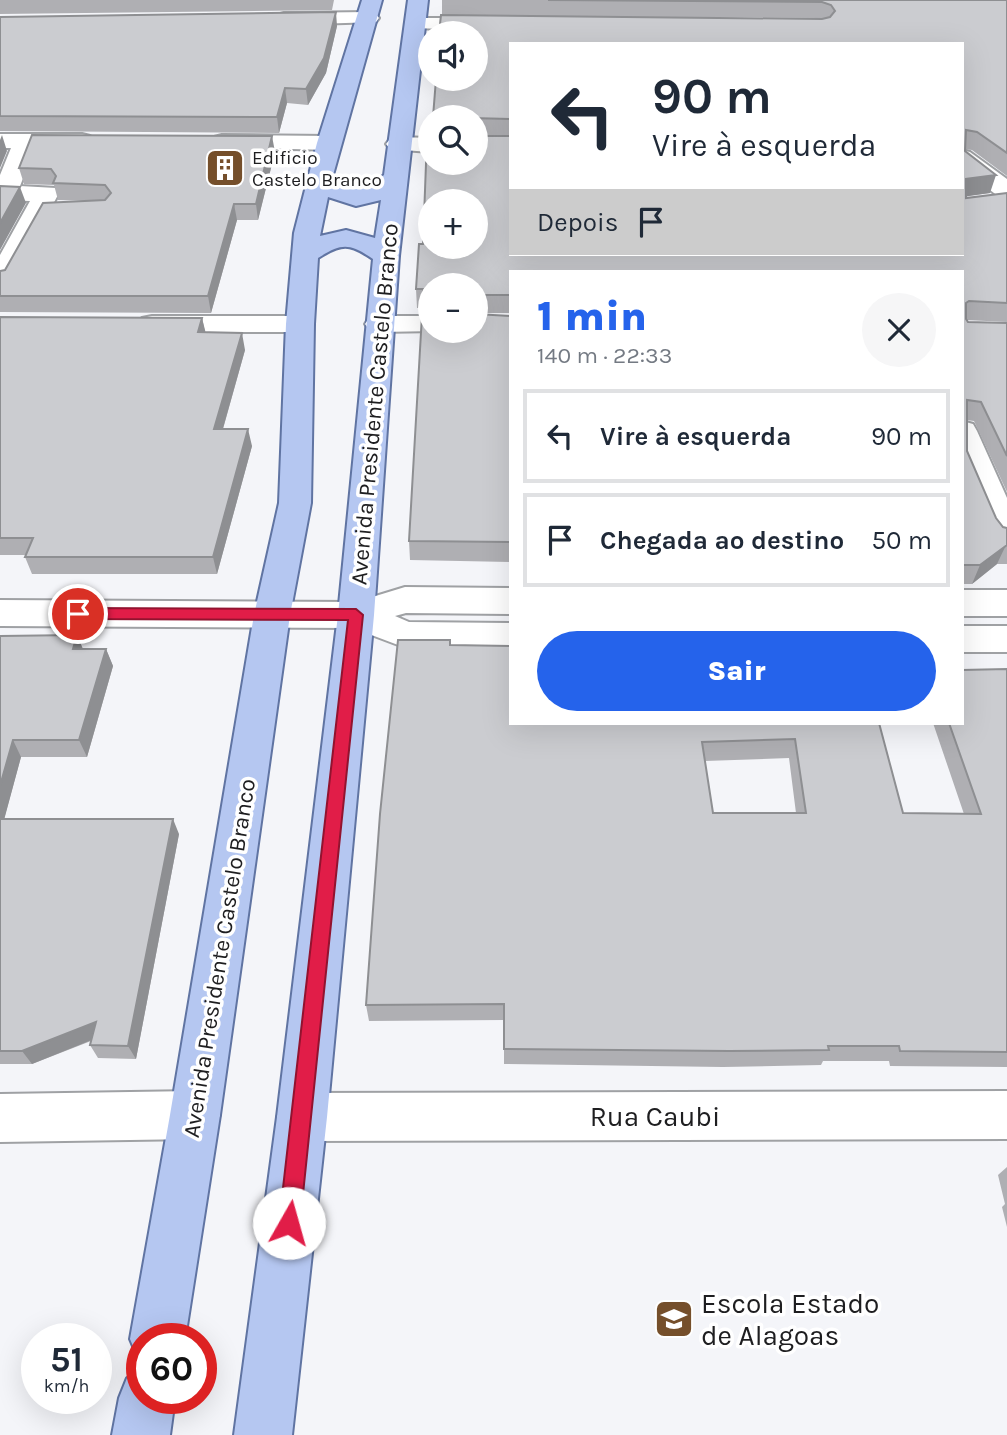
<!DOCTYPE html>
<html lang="pt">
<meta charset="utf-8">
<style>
:root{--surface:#fff;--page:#f6f6f7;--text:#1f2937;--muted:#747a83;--line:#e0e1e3;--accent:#2563eb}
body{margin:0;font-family:Karla,sans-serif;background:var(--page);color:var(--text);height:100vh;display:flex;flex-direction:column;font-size:26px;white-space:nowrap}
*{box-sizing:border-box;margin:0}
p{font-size:23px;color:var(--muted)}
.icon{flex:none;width:38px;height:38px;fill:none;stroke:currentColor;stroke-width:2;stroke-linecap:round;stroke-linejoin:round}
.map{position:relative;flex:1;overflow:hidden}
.details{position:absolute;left:509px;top:270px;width:455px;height:455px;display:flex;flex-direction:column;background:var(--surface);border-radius:0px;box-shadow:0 7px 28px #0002}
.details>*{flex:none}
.top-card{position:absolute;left:509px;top:42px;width:455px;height:214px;border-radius:0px;box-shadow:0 7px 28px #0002;background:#fff;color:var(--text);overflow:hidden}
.controls{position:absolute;left:418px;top:21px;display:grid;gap:14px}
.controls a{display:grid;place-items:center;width:70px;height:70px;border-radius:50%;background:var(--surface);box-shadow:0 7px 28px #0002;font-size:35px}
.speed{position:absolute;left:21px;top:1323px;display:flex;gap:14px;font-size:35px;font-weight:700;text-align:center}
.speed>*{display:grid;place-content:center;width:91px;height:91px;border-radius:50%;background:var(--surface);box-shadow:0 7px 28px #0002;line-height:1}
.speed small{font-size:18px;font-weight:400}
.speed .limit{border:10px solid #d22;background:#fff;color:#111}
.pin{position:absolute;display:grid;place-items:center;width:60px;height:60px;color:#fff;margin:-30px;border:4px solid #fff;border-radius:50%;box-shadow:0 2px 7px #0007}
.me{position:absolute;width:77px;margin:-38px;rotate:7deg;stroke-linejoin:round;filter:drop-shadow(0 0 5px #0008)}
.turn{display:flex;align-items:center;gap:24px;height:147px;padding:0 28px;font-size:32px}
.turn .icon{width:91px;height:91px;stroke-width:2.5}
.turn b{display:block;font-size:49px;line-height:60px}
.then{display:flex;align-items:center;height:66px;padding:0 28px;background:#0003;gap:14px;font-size:26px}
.round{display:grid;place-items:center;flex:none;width:74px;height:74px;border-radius:37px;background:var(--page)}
.summary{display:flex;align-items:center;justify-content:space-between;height:119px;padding:0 28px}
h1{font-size:42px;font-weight:800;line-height:52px;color:var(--accent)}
.button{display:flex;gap:14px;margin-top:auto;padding:14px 28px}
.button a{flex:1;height:80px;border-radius:42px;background:var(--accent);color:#fff;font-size:28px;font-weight:800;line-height:80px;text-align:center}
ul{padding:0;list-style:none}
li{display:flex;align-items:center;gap:21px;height:94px;margin:0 14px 10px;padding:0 14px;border:4px solid var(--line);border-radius:0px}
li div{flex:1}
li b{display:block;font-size:26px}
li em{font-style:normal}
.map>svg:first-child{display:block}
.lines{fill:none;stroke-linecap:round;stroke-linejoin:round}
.minor-casing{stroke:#9fa1a4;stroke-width:4}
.major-casing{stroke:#6074a2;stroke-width:4}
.minor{fill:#fff;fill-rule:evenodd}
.major{fill:#b5c7f1;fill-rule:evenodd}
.wall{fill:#afafb3;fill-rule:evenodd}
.shaded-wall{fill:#8e8f92}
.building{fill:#cbccd0;stroke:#8e8f92;stroke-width:2;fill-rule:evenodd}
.route{fill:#e11d48;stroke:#92132f;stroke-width:2}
.labels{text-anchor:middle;stroke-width:7;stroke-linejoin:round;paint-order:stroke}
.far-poi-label{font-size:19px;fill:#1e1e20;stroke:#fff;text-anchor:start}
.street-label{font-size:23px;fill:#1e1e20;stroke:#fff}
.near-street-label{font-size:28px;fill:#1e1e20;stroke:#fff}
.near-poi-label{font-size:28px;fill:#1e1e20;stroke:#fff;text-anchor:start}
</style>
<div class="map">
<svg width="1007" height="1435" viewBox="0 0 1007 1435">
<rect width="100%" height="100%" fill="#f4f5f9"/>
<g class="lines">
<!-- minor casing -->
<g class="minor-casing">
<path id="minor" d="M369,12l7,2 3,4 -3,4 -92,3 -7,-2 -3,-4 3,-4 7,-2z
M415,18h76l7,2 3,4 -3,4 -7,2 -83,-2 -3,-4 3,-4z
M0,134h82l8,2 4,5 -4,5 -55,2 -15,38 36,2 3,5 -46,86 -4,6 -9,2v-32l30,-54 -30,-1v-25l11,-27h-11z
M222,135l107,1 8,2 4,5 -4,5 -8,2 -115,-3 -4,-5 4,-5z
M398,137l32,1v14l-40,-3 -4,-5 4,-5z
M962,150l8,2 37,27v19l-9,-2 -36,-27z
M152,316h148l10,2 4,6 -4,6 -10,2h-148l-10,-2 -4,-6 4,-6z
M379,316h51v15h7l-58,1 -10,-2 -4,-6 4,-6z
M962,421l11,3 4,7 30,67v49l-12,-3 -5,-8 -28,-67z
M405,587l106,1v26l-105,-1 -11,3 14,6 102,1v26l-105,-1 -53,-20 -353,-2v-26l356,2z
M962,590h45v26h-45z
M962,626h45v26h-45z
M195,1091l17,7 8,17 -8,17 -17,7 -195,3v-48z
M1007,1091v48l-705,2 -17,-7 -8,-17 8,-17 17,-7z"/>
</g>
<!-- major casing -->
<g class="major-casing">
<path id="major" d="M362,0h20l-49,175c17,21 32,16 51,0l24,-175h20l-29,256 -25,359 -47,502 -35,318h-58l43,-318 61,-502 35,-356c-24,-16 -31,-16 -55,-1l-4,66 -3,179 -21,112 -70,500 -35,224h-43v21l-4,-2 -8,-19 40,-224 84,-500 25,-112 7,-179 8,-91 23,-90zM328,197l28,9 25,-6 -6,38 -29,-8 -26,6z
M142,1372v26h33l-5,37h-58l7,-37 8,-20z"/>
</g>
<!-- minor -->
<use href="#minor" class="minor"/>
<!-- major -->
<use href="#major" class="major"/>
</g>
<!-- wall -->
<path class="wall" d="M0,0h334l-2,10 -332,4z
M442,0h565v176l-35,-26 -7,-1v2l25,42 -24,3v2l41,-5v129l-41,-2 2,2 39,1v169l-33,-71 -7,-1v31l29,67 7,9 4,1v36h-10l-25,20h-10v-313h-451v42h-35v-28h-46v29l-6,-1 -1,-5h-6l-1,-19 7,-45 53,-81v-46l-34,-102zM677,17l142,1 2,1zM511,44l451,210h-60v1l-391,-1z
M0,17l337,9 -11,47 -18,32 -21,-2 -8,30 -279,-2z
M275,152l-17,68h-21l-26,93 -211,-1v-41l5,-1 90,-69 -37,-1 -4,-15 -30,-1 -5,-16z
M511,316v246l-101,-2 -1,-19z
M0,317l202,1 3,14 40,18 -22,79 29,17 -35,128h-185l-7,-17v-2h-25z
M77,635l6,14h23l7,17 -26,91h-66l-17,62 175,15 -43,225 -38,-1 -8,-13 1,-4 -59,23h-32v-428z
M450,645l429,78 24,90 61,1 -31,-91h29l45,-54v398l-117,-1 -1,-5h-66l-2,4 -98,2 -219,-3v-44l-135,1 -3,-16zM789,758l7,55h-83l-8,-52z
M1007,1167v60l-5,-20 3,-3 -7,-29z"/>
<!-- shaded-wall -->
<path class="shaded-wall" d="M336,12l1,14 -11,47 -18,32 -2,-16z
M285,88l2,15 -8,30 -2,-16z
M2,135l5,16 -7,17v-28z
M272,136l3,16 -17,68 -2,-16z
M996,175l-6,18 -28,4 4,-18z
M20,187l6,16 -26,47v-27z
M234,204l3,16 -26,93 -3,-17z
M202,318l4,16 -8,-2z
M242,333l3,17 -27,96 -4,-17z
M248,429l4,17 -35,128 -4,-17z
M1006,545l-9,19 -25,20 8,-19z
M77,635l7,17 -11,-3z
M106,649l7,17 -26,91 -8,-17z
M13,740l8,17 -21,78v-49z
M173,819l6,15 -43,225 -8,-13z
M96,1022l8,13 -72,29 -10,-13z"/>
<!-- building -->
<path class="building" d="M548,0h459v153l-30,-21 -11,-2 -1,21 31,24 -30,4v19l41,-5v110l-38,-2 -3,2v16l2,3 39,1v133l-26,-54 -14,-2v51l29,67 7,9 4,1v17l-27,20h-18v-294h-451v24h-35v-10h-46v10h-7v-6h-7l3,-45h4l4,-107 3,-2v28h46v-27h35v118h374l1,1 76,-1v-210h-451v75l-78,-2 3,-38h40v-46h-37l2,-18 381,4 8,-2 5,-6 -4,-6 -9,-3zM430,201h46v46h-46z
M336,12l-12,46 -18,31 -21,-1 -8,29 -277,-1v-99z
M32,135l240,1 -16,68h-22l-26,92h-208v-25l5,-1 38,-67 62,-3 6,-7 -6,-8 -52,-2 3,-7 -5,-7 -32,-1z
M0,186l20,1 -20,36z
M476,314l35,2v226l-102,-1 13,-226h8v16h46z
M0,317l202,1 -4,14 44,1 -28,96h34l-35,128h-188l8,-19h-33z
M77,635l-4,14h33l-27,91h-66l-13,46v-150z
M398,640h52v5l61,1v77h368l24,90 78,1 -32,-91h13v-53l45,-1v383l-107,-1 -1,-5h-71l1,4 -100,1 -225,-2v-45l-138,1 14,-191zM795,739l11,74h-93l-11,-71z
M0,819h173l-45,227 -38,-1 6,-23 -74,29h-22z"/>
<!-- route -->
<path class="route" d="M78,608l278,1 7,6 -63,608 -3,7 -8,3 -7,-3 -3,-7 69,-603 -270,-1 -7,-5z"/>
<!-- icons -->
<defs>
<g id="building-square" transform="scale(2.0125)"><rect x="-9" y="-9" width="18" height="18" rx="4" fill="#754f2b" stroke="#fff"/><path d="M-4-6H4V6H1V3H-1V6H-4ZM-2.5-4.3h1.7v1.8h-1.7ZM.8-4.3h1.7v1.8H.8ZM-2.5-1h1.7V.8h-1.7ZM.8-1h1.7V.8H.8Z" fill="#fff"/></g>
<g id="school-square" transform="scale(2.0125)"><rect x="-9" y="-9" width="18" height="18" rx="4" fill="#754f2b" stroke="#fff"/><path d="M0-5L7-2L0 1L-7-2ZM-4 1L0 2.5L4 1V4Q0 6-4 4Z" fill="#fff"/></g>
</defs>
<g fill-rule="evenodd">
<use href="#building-square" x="225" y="168"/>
<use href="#school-square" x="674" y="1319"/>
</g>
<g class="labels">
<!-- far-poi labels -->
<g class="far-poi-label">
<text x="252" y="164">Edificio<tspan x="252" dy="22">Castelo Branco</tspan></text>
</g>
<!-- street labels -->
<g class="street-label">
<text transform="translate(374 404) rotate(-85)" y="8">Avenida Presidente Castelo Branco</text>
<text transform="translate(219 958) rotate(-81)" y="8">Avenida Presidente Castelo Branco</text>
</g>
<!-- near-street labels -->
<g class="near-street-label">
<text x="655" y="1126">Rua Caubi</text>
</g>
<!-- near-poi labels -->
<g class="near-poi-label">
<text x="701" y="1313">Escola Estado<tspan x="701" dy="32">de Alagoas</tspan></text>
</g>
</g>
</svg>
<div class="controls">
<a><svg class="icon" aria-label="sound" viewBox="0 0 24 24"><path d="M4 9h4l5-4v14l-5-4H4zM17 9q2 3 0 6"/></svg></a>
<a><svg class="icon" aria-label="search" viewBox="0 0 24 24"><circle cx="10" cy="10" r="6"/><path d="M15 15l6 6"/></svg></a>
<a>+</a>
<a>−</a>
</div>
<div class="speed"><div>51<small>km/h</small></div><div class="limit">60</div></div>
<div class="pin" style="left:78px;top:614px;background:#d93025"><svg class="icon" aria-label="arrive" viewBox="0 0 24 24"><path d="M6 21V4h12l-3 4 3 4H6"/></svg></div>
<svg class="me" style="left:289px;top:1223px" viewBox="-20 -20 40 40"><circle r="19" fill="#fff"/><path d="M0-13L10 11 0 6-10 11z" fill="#e11d48"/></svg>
<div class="top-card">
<div class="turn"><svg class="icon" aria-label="left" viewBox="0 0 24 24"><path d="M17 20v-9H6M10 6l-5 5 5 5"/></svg><div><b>90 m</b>Vire à esquerda</div></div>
<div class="then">Depois<svg class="icon" aria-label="arrive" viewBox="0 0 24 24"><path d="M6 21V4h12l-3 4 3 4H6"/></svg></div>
</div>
<section class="details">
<div class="summary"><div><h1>1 min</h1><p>140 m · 22:33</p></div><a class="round"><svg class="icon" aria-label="close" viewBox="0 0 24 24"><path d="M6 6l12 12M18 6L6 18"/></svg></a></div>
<ul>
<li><svg class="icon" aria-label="left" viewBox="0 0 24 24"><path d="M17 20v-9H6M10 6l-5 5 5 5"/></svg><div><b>Vire à esquerda</b></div><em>90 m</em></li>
<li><svg class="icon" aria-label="arrive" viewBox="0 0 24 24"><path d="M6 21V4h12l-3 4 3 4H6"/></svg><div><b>Chegada ao destino</b></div><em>50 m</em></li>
</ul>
<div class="button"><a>Sair</a></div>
</section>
</div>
